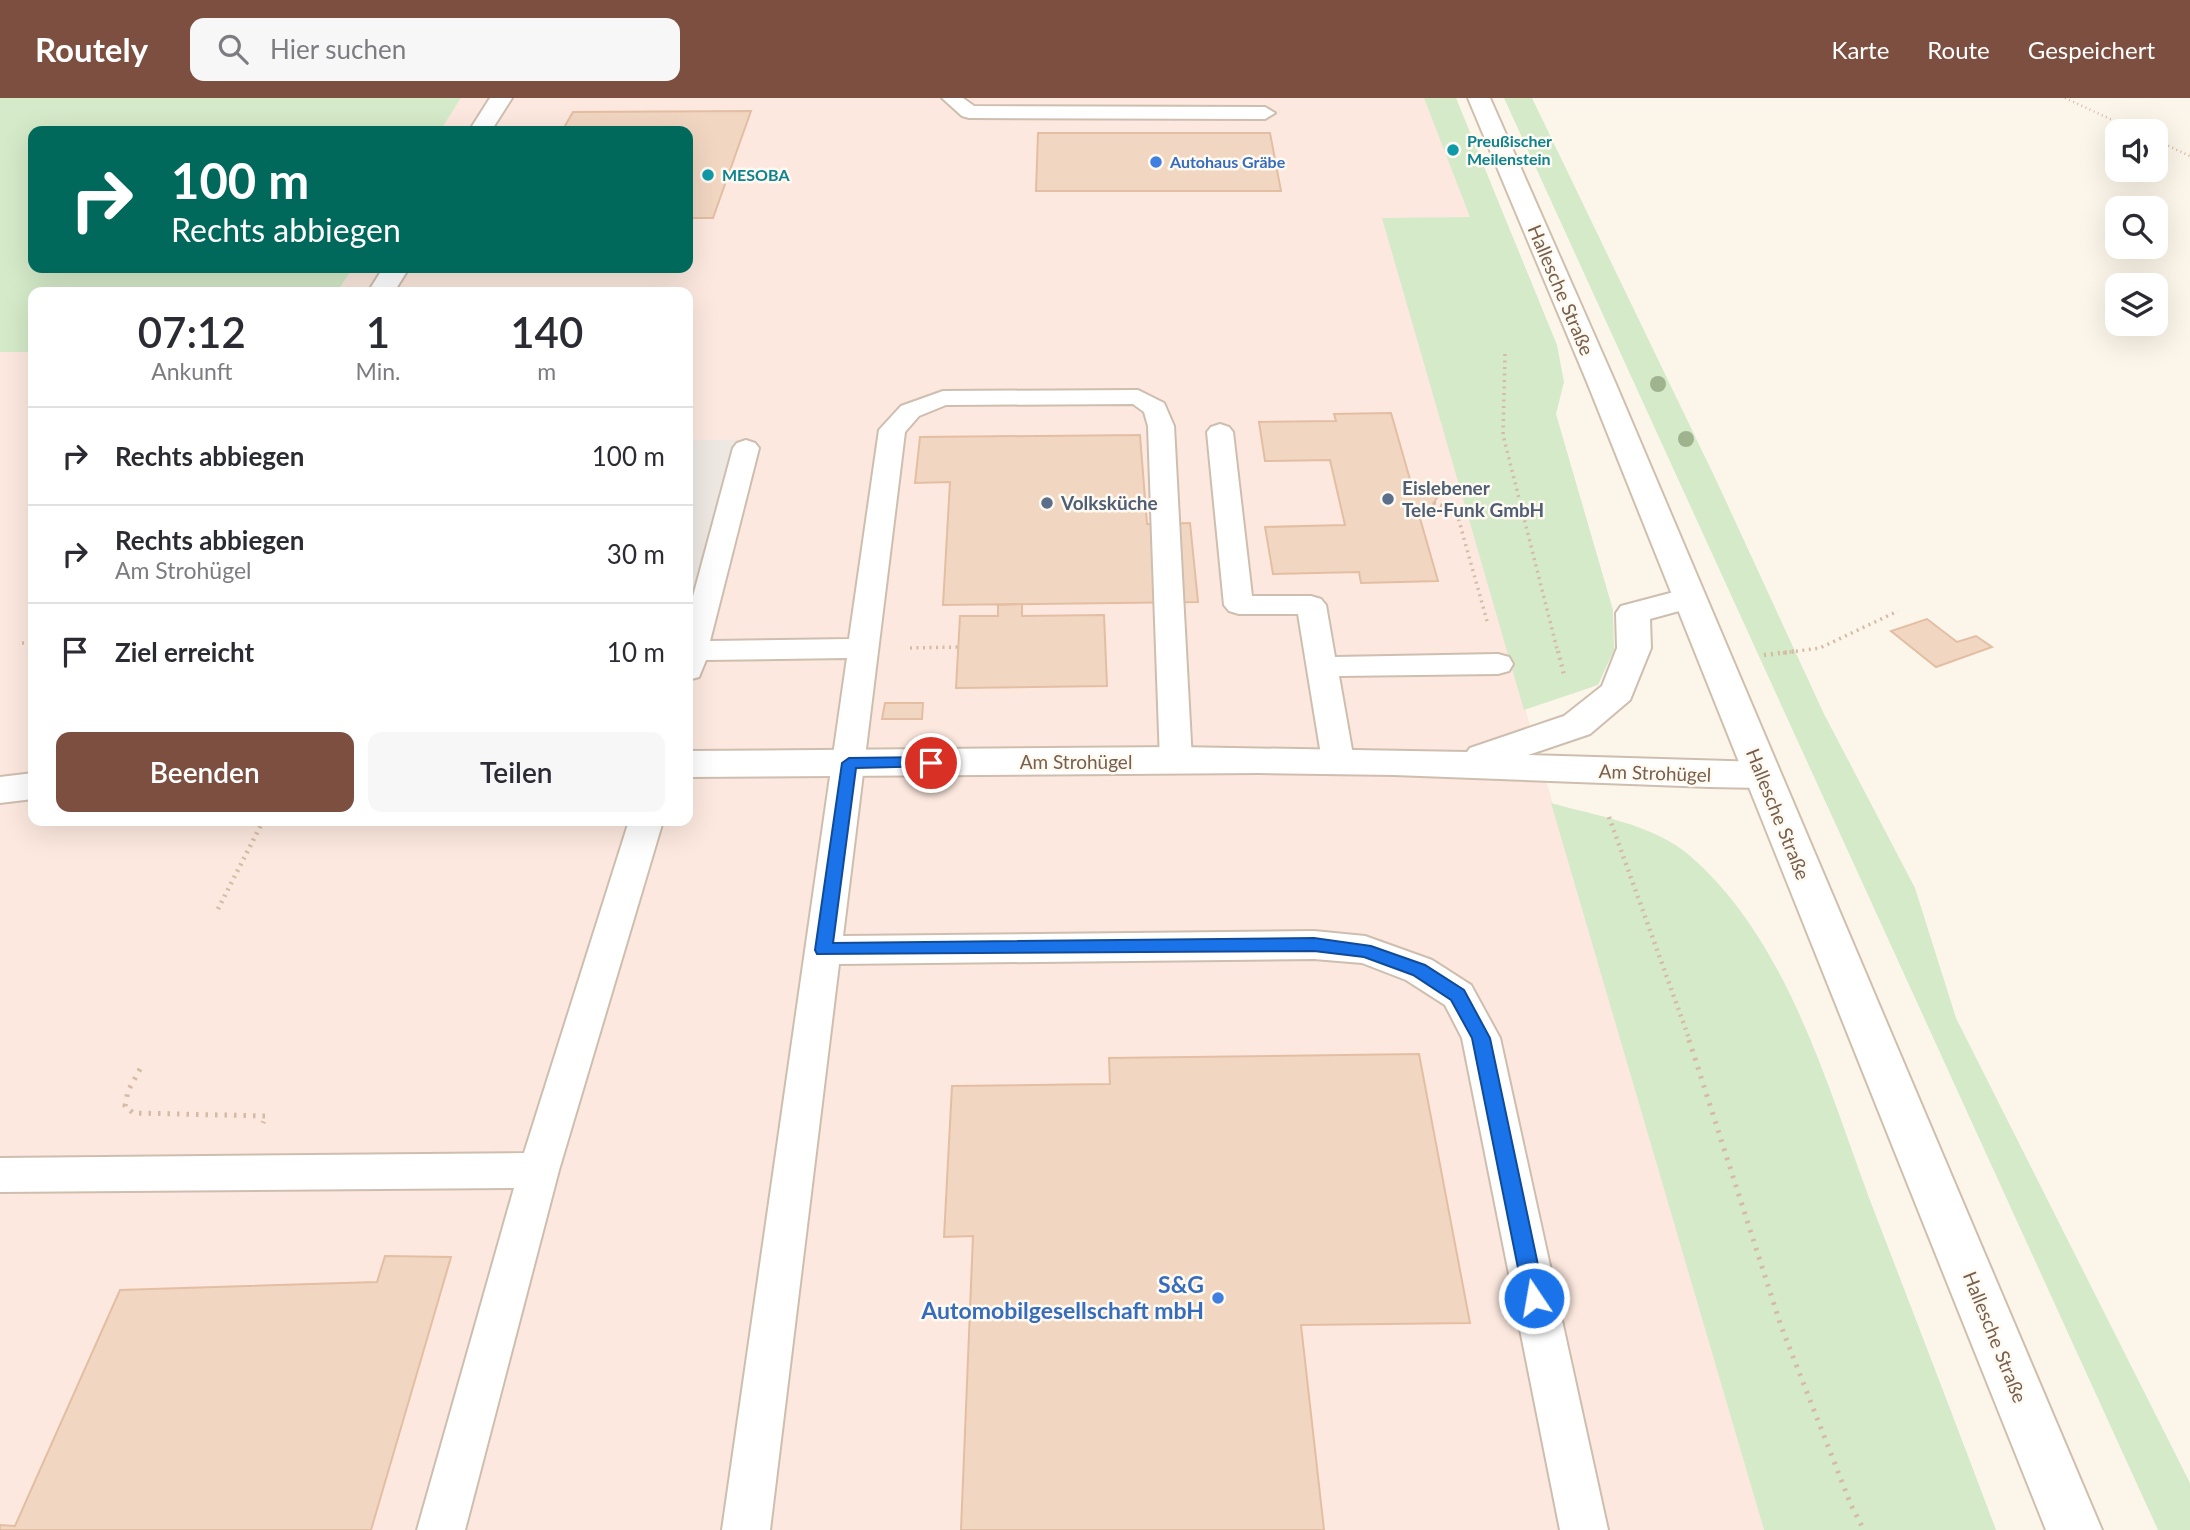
<!DOCTYPE html>
<html lang="de">
<meta charset="utf-8">
<style>
:root{--surface:#fff;--page:#f7f7f7;--text:#2b2b33;--muted:#7c7c81;--line:#e1e1e2;--accent:#7d4f41}
body{margin:0;font-family:Lato,sans-serif;background:var(--page);color:var(--text);height:100vh;display:flex;flex-direction:column;font-size:26px;white-space:nowrap}
*{box-sizing:border-box;margin:0}
p{font-size:23px;color:var(--muted)}
.icon{flex:none;width:38px;height:38px;fill:none;stroke:currentColor;stroke-width:2;stroke-linecap:round;stroke-linejoin:round}
.map{position:relative;flex:1;overflow:hidden}
.details{position:absolute;left:28px;top:189px;width:665px;height:539px;display:flex;flex-direction:column;background:var(--surface);border-radius:14px;box-shadow:0 7px 28px #0002}
.details>*{flex:none}
.top-card{position:absolute;left:28px;top:28px;width:665px;height:147px;border-radius:14px;box-shadow:0 7px 28px #0002;background:#00695c;color:#fff;overflow:hidden}
.tools{position:absolute;left:2105px;top:21px;display:grid;gap:14px}
.tools a{display:grid;place-items:center;width:63px;height:63px;border-radius:14px;background:var(--surface);box-shadow:0 7px 28px #0002;font-size:35px}
.pin{position:absolute;display:grid;place-items:center;width:60px;height:60px;color:#fff;margin:-30px;border:4px solid #fff;border-radius:50%;box-shadow:0 2px 7px #0007}
.me{position:absolute;width:77px;margin:-38px;rotate:348deg;stroke-linejoin:round;filter:drop-shadow(0 0 5px #0008)}
.turn{display:flex;align-items:center;gap:24px;height:147px;padding:0 28px;font-size:32px}
.turn .icon{width:91px;height:91px;stroke-width:2.5}
.turn b{display:block;font-size:49px;line-height:60px}
.eta{display:flex;justify-content:space-evenly;align-items:center;height:119px;text-align:center}
.eta b{font-size:42px;font-weight:600;line-height:49px}
.cta{display:flex;gap:14px;margin-top:auto;padding:14px 28px}
.cta a{flex:1;height:80px;border-radius:14px;background:var(--accent);color:#fff;font-size:28px;font-weight:600;line-height:80px;text-align:center}
.cta a+a{background:var(--page);color:var(--text)}
ul{padding:0;list-style:none}
li{display:flex;align-items:center;gap:21px;height:98px;padding:0 28px;border-top:2px solid var(--line)}
li div{flex:1}
li b{display:block;font-size:26px}
li em{font-style:normal}
header{display:flex;align-items:center;gap:42px;box-sizing:border-box;height:98px;padding:0 35px;background:var(--accent);color:#fff}
header strong{font-size:33px}
nav{display:flex;gap:38px;margin-inline-start:auto;font-size:24px}
.search{width:490px;height:63px;background:var(--page);display:flex;align-items:center;gap:18px;box-sizing:border-box;padding:0 24px;border-radius:14px;color:var(--muted);font-size:26px}
.map>svg:first-child{display:block}
.commercial{fill:#fce8de}
.industrial{fill:#eee8e3}
.green{fill:#d4eac8}
.building{fill:#f1d7c2;stroke:#e3bea3;stroke-width:2}
.lines{fill:none;stroke-linecap:round;stroke-linejoin:round}
.service-casing{stroke:#cebeaf;stroke-width:4}
.minor-casing{stroke:#cebeaf;stroke-width:4}
.secondary-casing{stroke:#d1bfad;stroke-width:4}
.path-far3{stroke:#d7baa5;stroke-width:2.5;stroke-dasharray:1 3.5;stroke-linecap:butt}
.path-far2{stroke:#d7baa5;stroke-width:3.5;stroke-dasharray:2 4.5;stroke-linecap:butt}
.path-far1{stroke:#d7baa5;stroke-width:4.5;stroke-dasharray:2 5;stroke-linecap:butt}
.path{stroke:#d7baa5;stroke-width:5;stroke-dasharray:2.5 7;stroke-linecap:butt}
.service{fill:#fff;fill-rule:evenodd}
.minor{fill:#fff;fill-rule:evenodd}
.secondary{fill:#fff;fill-rule:evenodd}
.tree{fill:#9fb38f}
.route{fill:#1a73e8;stroke:#114b97;stroke-width:2}
.culture-dot{fill:#0f9aa8;stroke:#fffaf1;stroke-width:2.5}
.shop-dot{fill:#3f7fe0;stroke:#fffaf1;stroke-width:2.5}
.service-dot{fill:#5c6f8a;stroke:#fffaf1;stroke-width:2.5}
.labels{text-anchor:middle;stroke-width:5;stroke-linejoin:round;paint-order:stroke}
.far-culture-label{font-size:16px;font-weight:bold;fill:#0d838f;stroke:#fffaf1;text-anchor:start}
.far-shop-label{font-size:16px;font-weight:bold;fill:#366cbe;stroke:#fffaf1;text-anchor:start}
.street-label{font-size:19px;fill:#775e4d;stroke:#fffaf1}
.service-label{font-size:19px;font-weight:bold;fill:#4e5e75;stroke:#fffaf1;text-anchor:start}
.near-shop-label{font-size:23px;font-weight:bold;fill:#366cbe;stroke:#fffaf1;text-anchor:end}
</style>
<header>
<strong>Routely</strong>
<div class="search"><svg class="icon" aria-label="search" viewBox="0 0 24 24"><circle cx="10" cy="10" r="6"/><path d="M15 15l6 6"/></svg>Hier suchen</div>
<nav><a>Karte</a><a>Route</a><a>Gespeichert</a></nav>
</header>
<div class="map">
<svg width="2190" height="1432" viewBox="0 0 2190 1432">
<rect width="100%" height="100%" fill="#fcf6ea"/>
<!-- commercial -->
<path class="commercial" d="M461,0h963l47,119 -88,2 381,1311h-1764v-1179h33v470h655v-529h-351l16,-24h335v-137h-248z"/>
<!-- industrial -->
<path class="industrial" d="M688,342h50l-50,171z"/>
<!-- green -->
<path class="green" d="M0,0h461l-21,33h-407v137h320l-16,24h-304v60h-33z
M1424,0h32l101,247 7,37 -8,32 57,196 1,40 -16,35 -74,25 -142,-492 88,-1z
M1504,0h28l186,386 106,230 91,174 41,130 234,465v47h-32z
M1551,705c45,13 100,20 138,52 98,84 138,230 182,348 42,109 84,218 125,327h-232z"/>
<!-- building -->
<path class="building" d="M751,13l-38,107h-25v-87h-126l11,-19z
M1038,35h232l11,58h-245z
M1391,315l22,77 26,5 -9,13h-13l21,73 -77,2 -2,-11 -86,2 -8,-47 80,-2 -15,-65 -65,1 -6,-39 77,-1 -2,-7z
M1140,337l7,89 43,-1 8,79 -255,3 7,-123 -35,1 5,-46z
M1022,506v12l82,-1 3,71 -151,2 4,-72h38v-11z
M1927,521l30,23 19,-6 16,11 -56,20 -45,-36z
M885,605h38l-1,16h-40z
M1419,956l51,269 -169,2 23,205h-363l12,-294 -29,1 8,-151 158,-2 -1,-26z
M385,1158l66,1 -80,273h-371v-5l15,1 105,-236 257,-8z"/>
<g class="lines">
<!-- service casing -->
<g class="service-casing">
<path id="service" d="M942,0h21l11,8 291,1 10,6 -10,6 -296,-1 -7,-2z
M1138,292l26,13 10,23 18,335 -5,8 -11,3 -11,-3 -5,-8 -12,-335 -4,-14 -11,-8 -187,1 -27,11 -14,16 -62,504 471,-5 51,5 67,24 39,25 29,53 108,492h-48l-98,-492 -17,-33 -39,-25 -44,-17 -48,-4 -475,5 -69,566h-48l125,-872 -141,2 -7,17 -11,3v-65l45,-167 4,-5 9,-3 9,3 4,5 -49,193 139,-2 30,-209 22,-24 42,-15z
M1220,326l9,3 4,5 19,164h59l10,3 5,6 9,52 163,-3 11,3 4,7 -4,7 -11,3 -159,2 15,85 -5,8 -11,3 -11,-3 -5,-8 -24,-147h-59l-10,-3 -5,-6 -17,-173 4,-5z
M629,723h34l-104,349 -94,360h-48l97,-342 -514,4v-34l524,-5z"/>
</g>
<!-- minor casing -->
<g class="minor-casing">
<path id="minor" d="M490,0h22l-21,33h-22z
M383,170h26l-15,24h-26z
M1689,490l12,3 5,7 -5,7 -51,14 1,29 -21,52 -40,34 -62,21 234,7 13,4 6,9 -6,9 -13,4 -53,-1 -315,-12 -135,-2 -571,4v-26l490,-4 289,5 3,-4 94,-32 38,-30 15,-38 -1,-35 5,-7z
M33,675v26l-33,4v-26z"/>
</g>
<!-- secondary casing -->
<g class="secondary-casing">
<path id="secondary" d="M1468,0h22l125,284 487,1148h-56l-459,-1148z"/>
</g>
<!-- path-far3 -->
<path class="path-far3" d="M2065,0l71,33
M2156,42l34,16"/>
<!-- path-far2 -->
<path class="path-far2" d="M1505,256l-2,81 55,218
M1434,405l22,7 31,111
M22,545h11
M910,550l48,-1
M1783,555l37,-5 78,-37"/>
<!-- path-far1 -->
<path class="path-far1" d="M1558,553l6,24
M1764,557l33,-4
M1609,719l81,224
M218,811l45,-88"/>
<!-- path -->
<path class="path" d="M1689,942l92,286 70,179 13,25
M140,971l-12,22 -3,15 8,7 133,3 -3,7"/>
<!-- service -->
<use href="#service" class="service"/>
<!-- minor -->
<use href="#minor" class="minor"/>
<!-- secondary -->
<use href="#secondary" class="secondary"/>
</g>
<!-- trees -->
<g class="tree">
<circle cx="1658" cy="286" r="8"/>
<circle cx="1686" cy="341" r="8"/>
</g>
<!-- route -->
<path class="route" d="M931,659l8,6 -3,3 -80,2 -23,175 481,-5 57,8 54,19 39,25 26,48 55,260 -3,6 -8,3 -7,-3 -3,-6 -52,-260 -21,-38 -38,-25 -49,-18 -50,-6 -497,3 -2,-4 27,-187 7,-5z"/>
<!-- markers -->
<g class="culture-dot">
<circle cx="1453" cy="52" r="7"/>
<circle cx="708" cy="77" r="7"/>
</g>
<g class="shop-dot">
<circle cx="1156" cy="64" r="7"/>
<circle cx="1218" cy="1200" r="7"/>
</g>
<g class="service-dot">
<circle cx="1388" cy="401" r="7"/>
<circle cx="1047" cy="405" r="7"/>
</g>
<g class="labels">
<!-- far-culture labels -->
<g class="far-culture-label">
<text x="1467" y="49">Preußischer<tspan x="1467" dy="18">Meilenstein</tspan></text>
<text x="722" y="83">MESOBA</text>
</g>
<!-- far-shop labels -->
<g class="far-shop-label">
<text x="1170" y="70">Autohaus Gräbe</text>
</g>
<!-- street labels -->
<g class="street-label">
<text transform="translate(1561 192) rotate(67)" y="7">Hallesche Straße</text>
<text x="1076" y="671">Am Strohügel</text>
<text transform="translate(1655 675) rotate(2)" y="7">Am Strohügel</text>
<text transform="translate(1778 716) rotate(68)" y="7">Hallesche Straße</text>
<text transform="translate(1995 1239) rotate(68)" y="7">Hallesche Straße</text>
</g>
<!-- service labels -->
<g class="service-label">
<text x="1402" y="397">Eislebener<tspan x="1402" dy="22">Tele-Funk GmbH</tspan></text>
<text x="1061" y="412">Volksküche</text>
</g>
<!-- near-shop labels -->
<g class="near-shop-label">
<text x="1204" y="1195">S&amp;G<tspan x="1204" dy="26">Automobilgesellschaft mbH</tspan></text>
</g>
</g>
</svg>
<div class="tools">
<a><svg class="icon" aria-label="sound" viewBox="0 0 24 24"><path d="M4 9h4l5-4v14l-5-4H4zM17 9q2 3 0 6"/></svg></a>
<a><svg class="icon" aria-label="search" viewBox="0 0 24 24"><circle cx="10" cy="10" r="6"/><path d="M15 15l6 6"/></svg></a>
<a><svg class="icon" aria-label="layers" viewBox="0 0 24 24"><path d="M12 4l9 5-9 5-9-5zM3 14l9 5 9-5"/></svg></a>
</div>
<div class="pin" style="left:931px;top:665px;background:#d93025"><svg class="icon" aria-label="arrive" viewBox="0 0 24 24"><path d="M6 21V4h12l-3 4 3 4H6"/></svg></div>
<svg class="me" style="left:1534px;top:1200px" viewBox="-20 -20 40 40"><circle r="17" fill="#1a73e8" stroke="#fff" stroke-width="3"/><path d="M0-11L8 9 0 5-8 9z" fill="#fff"/></svg>
<div class="top-card">
<div class="turn"><svg class="icon" aria-label="right" viewBox="0 0 24 24"><path d="M7 20v-9h11M14 6l5 5-5 5"/></svg><div><b>100 m</b>Rechts abbiegen</div></div>
</div>
<section class="details">
<div class="eta">
<div><b>07:12</b><p>Ankunft</p></div>
<div><b>1</b><p>Min.</p></div>
<div><b>140</b><p>m</p></div>
</div>
<ul>
<li><svg class="icon" aria-label="right" viewBox="0 0 24 24"><path d="M7 20v-9h11M14 6l5 5-5 5"/></svg><div><b>Rechts abbiegen</b></div><em>100 m</em></li>
<li><svg class="icon" aria-label="right" viewBox="0 0 24 24"><path d="M7 20v-9h11M14 6l5 5-5 5"/></svg><div><b>Rechts abbiegen</b><p>Am Strohügel</p></div><em>30 m</em></li>
<li><svg class="icon" aria-label="arrive" viewBox="0 0 24 24"><path d="M6 21V4h12l-3 4 3 4H6"/></svg><div><b>Ziel erreicht</b></div><em>10 m</em></li>
</ul>
<div class="cta"><a>Beenden</a><a>Teilen</a></div>
</section>
</div>
